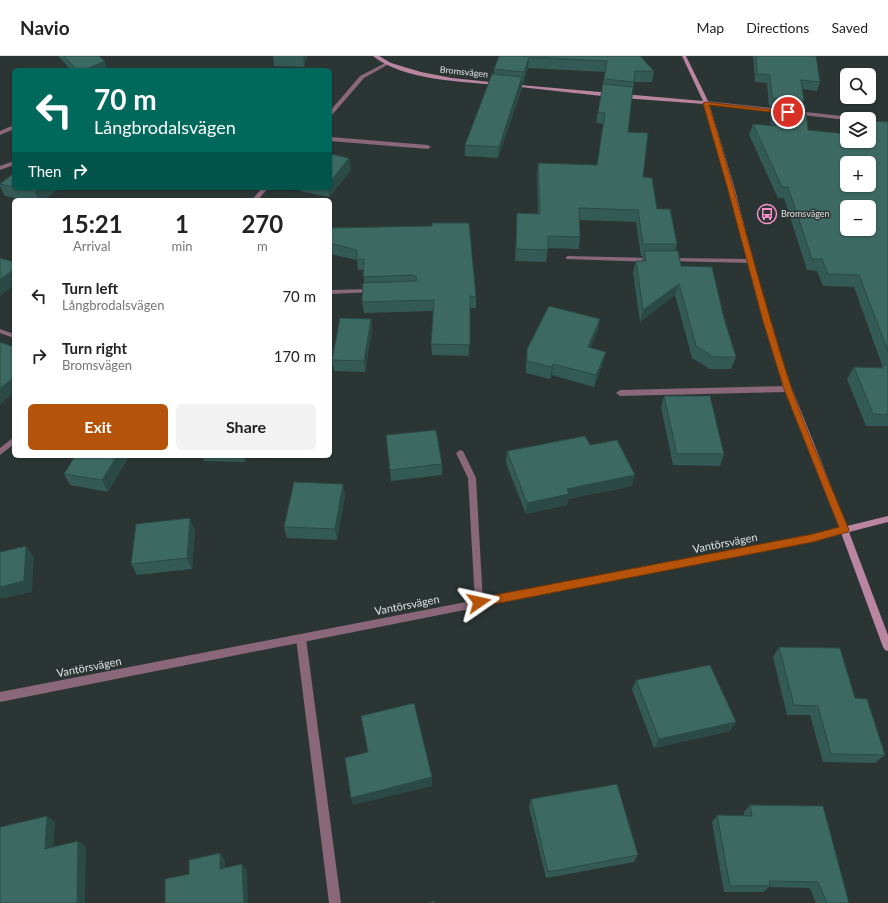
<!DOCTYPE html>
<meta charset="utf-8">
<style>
:root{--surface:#fff;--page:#f2f2f2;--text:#222;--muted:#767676;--line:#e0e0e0;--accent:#b45309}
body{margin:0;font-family:Lato,sans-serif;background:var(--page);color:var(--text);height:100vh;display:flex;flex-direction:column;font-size:15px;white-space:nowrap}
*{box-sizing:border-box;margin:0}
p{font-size:13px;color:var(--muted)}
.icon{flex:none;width:22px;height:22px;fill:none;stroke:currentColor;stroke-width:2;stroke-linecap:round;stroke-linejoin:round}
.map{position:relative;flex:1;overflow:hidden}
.drawer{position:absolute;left:12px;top:142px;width:320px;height:260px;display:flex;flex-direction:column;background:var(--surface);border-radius:6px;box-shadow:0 1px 3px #0004}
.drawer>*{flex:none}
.hud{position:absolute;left:12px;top:12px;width:320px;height:122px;border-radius:6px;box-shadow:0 1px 3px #0004;background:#00695c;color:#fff;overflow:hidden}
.buttons{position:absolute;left:840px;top:12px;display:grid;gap:8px}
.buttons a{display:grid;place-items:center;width:36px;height:36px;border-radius:6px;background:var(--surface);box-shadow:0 1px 3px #0004;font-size:20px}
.pin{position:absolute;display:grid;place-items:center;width:34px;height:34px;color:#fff;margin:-17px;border:2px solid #fff;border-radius:50%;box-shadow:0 1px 4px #0007}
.me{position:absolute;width:44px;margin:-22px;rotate:79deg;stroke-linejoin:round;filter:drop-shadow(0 0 3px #0008)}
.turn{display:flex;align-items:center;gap:14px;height:84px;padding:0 16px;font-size:18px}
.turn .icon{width:52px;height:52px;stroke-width:2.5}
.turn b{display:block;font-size:28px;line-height:34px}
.then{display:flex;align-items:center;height:38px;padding:0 16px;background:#0003;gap:8px;font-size:15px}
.eta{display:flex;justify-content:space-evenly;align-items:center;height:68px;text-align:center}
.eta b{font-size:24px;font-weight:700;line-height:28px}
.button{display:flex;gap:8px;margin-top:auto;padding:8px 16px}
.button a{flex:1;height:46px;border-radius:6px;background:var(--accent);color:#fff;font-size:16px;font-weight:700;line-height:46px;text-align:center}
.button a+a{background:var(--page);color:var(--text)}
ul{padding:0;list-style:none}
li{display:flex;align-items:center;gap:12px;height:60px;padding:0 16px}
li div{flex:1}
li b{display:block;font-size:15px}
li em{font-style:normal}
header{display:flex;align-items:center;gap:24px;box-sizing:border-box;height:56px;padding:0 20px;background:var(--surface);border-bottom:1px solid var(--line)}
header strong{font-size:19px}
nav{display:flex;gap:22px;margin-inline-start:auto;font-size:14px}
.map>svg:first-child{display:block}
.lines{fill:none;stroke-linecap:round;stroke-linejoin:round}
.lane{fill:#8a687a;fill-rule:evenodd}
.street{fill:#8a687a;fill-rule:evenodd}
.secondary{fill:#ba85a1;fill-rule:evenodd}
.wall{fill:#345a55}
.shaded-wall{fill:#2b4a45}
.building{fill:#3d6963;stroke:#2b4a45;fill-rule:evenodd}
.route{fill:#b45309;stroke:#753606}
.labels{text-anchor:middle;stroke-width:3;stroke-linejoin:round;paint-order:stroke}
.far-street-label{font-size:9px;fill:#dee4e3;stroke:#2b3534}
.far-poi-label{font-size:9px;fill:#dee4e3;stroke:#2b3534;text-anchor:start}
.street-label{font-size:11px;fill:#dee4e3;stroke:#2b3534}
</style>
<header>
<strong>Navio</strong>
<nav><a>Map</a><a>Directions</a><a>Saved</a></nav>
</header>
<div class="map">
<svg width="888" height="847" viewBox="0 0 888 847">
<rect width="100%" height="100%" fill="#2b3534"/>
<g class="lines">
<!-- lane -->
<path class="lane" d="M14,69v4l-14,6v-4z
M330,81l98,8 3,2 -3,2 -98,-8z
M14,105v4l-14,5v-4z
M568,200l85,2 3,2 -3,2 -87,-3v-2z
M670,202l81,1 3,2 -3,2 -83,-2v-2z
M373,233l3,2 -1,1 -45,2v-4z
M0,273l14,5v4l-14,-5z
M788,330l4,3 -4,3 -168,4 -4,-3 4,-3z
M460,394l3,1 13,27 7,124 -1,3 -3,1 -3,-1 -1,-3 -7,-124 -12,-25z
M301,578l3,1 2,3 35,265h-12l-33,-265 2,-3z"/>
<!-- street -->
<path class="street" d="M385,7l4,1 -25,14 -32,37 -2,1v-5l30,-35z
M706,45l75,8 3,2 -3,2 -77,-9v-2z
M796,55l55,6 3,2h-7v1l-53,-6v-2z
M262,132h6l-10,12h-6z
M14,381v7l-14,11v-7z
M844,471l3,1 1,2 -1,2 -34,9 -813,161v-10l813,-157z"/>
<!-- secondary -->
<path class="secondary" d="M373,0h6l12,7 30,9 31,6 48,5 2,1 -2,1c-37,-3 -98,-5 -127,-29z
M682,0h4l23,47 26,87 34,131 23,68 55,137 41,-10v6l-39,10 39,103v16l-3,-1 -2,-3 -43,-117 -56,-141 -21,-68 -34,-131 -25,-86 -81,-6 -3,-2 3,-2 80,7z
M509,28l102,9 3,2 -3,2 -100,-11h-2z"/>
</g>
<!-- wall -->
<path class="wall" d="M58,0h41l8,14h-36z
M273,0h34l-3,11 -30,-1z
M499,0h141l14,15 -2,11h-18l-6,50 15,45 14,32 20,35 -2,7 6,15 43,52 12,39 -5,12h-21l-18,-11 -17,-63 -35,27 -7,-50 3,-11h6l1,-5h-2l-5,-34 -57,-2 1,17 -1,12 -31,-1 -2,14 -31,-1 2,-48 21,1 -1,-39 1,-12 59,2 7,-41 -8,-1 9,-51 -77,-4 -5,15 -1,-1v6l-24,70 -33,-2v-11l29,-70v-6z
M753,0h63l4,26 -3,9 -15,-2 2,12 -2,4 6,25 61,11v-18l1,-2 18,1v304h-22l-19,-47 7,-12 27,1 1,-3 -28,-78 -31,-1 -6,-15 -10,-1 -23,-72h-6l-29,-63 4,-11 18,2 -1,-13 2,-6 -3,-1 -2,-23 -12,-1z
M349,102l2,12 -22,27 -29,-6v-3h30z
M14,117v15h45l-15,12h-20l-19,-4 -5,-10v-2z
M330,172l146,69v11h-6l-1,48 -37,-1 -1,-11 3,-33 -70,2 -2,-11 2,-19v-13h-6l-1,-10 -27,-6z
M371,263l1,11 -7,42 -31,-1 -2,-11z
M598,275l-8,17 13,15 -9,24 -42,-12 -2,4 -24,-6v-13l1,-11z
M664,340l60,58 -4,12 -47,-1 -12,-58z
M386,379l56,29v11l-51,6z
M590,389l42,41 -64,13 -1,6 -41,9 -20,-51 1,-12z
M129,400l-21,36 -38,-7 -6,-11z
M202,400h44l-1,6 -41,-1z
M343,428l2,11 -8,45 -50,-2 -3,-11z
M195,474l-3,39 -55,6 -6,-11z
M779,591l76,51 30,57 -10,8 -52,-1 -13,-47h-23l-14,-58z
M636,624l100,42 -6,9 -76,17 -22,-59z
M531,743l107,56 -4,7 -88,16 -17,-71z
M750,749l99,98h-33l-6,-15 -41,-1 -6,5h-39l-12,-70 5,-7 27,1v-4z"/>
<!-- shaded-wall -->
<path class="shaded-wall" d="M303,0h4l-3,11z
M529,1l-1,11 -5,15 1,-11z
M105,5l2,9h-23z
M522,21v11l-24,70 1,-11z
M349,102l2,12 -22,27 -1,-9h2v-6z
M40,132h19l-15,12h-5l-4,-8z
M14,213v16l-14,11v-16z
M679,228l-4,11 -35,27 3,-12z
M371,263l1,11 -7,42 -1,-11z
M600,263l-2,12 -12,28 2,-12z
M606,296l-3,11 -9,24 2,-12z
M553,308l-1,11 -2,4 2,-12z
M14,321v16l-14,12v-16z
M117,400h12l-21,36 -6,-12z
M243,400h3l-1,6z
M635,419l-3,11 -64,13 -1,6 -41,9 1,-11 40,-14z
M343,428l2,11 -8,45 -2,-11z
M190,462l5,12 -3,39 -5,-11z
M26,490l8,11 -2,35 -32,7v-12z
M736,666l-6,9 -76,17 5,-9z
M432,721v9l-79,19 -2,-7z
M47,760l8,6 -2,33 -8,-6z
M78,785l8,6 -1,56h-8z
M220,797l5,7 1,15 -6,-6z
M242,808l5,7 1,32h-4z"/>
<!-- building -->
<path class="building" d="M64,0h35l6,5 -21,9h-7z
M499,0h141l14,15h-19l-1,11 -30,-3 3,-18 -78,-4 -5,15 -30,-3z
M756,0h60l4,26 -19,-2 3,21 -32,-3 -2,-23 -13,-1z
M492,18l30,3 -23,70 -34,-2z
M603,28l30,3 -5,45 20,1 -5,44 9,1 5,31h13l7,35h-34l-5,-34 -59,-2 1,29 -32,-1v14l-32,-1 1,-36 23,1 -2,-51 59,2 8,-52 -7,-1z
M773,46l32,3 3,25 39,4v7h22v-5h5l-4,-15 18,1v229l-29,-76 -31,-1 -6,-15h-10l-24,-72h-6l-29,-63 23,2zM847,107h22v22h-22zM847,151h22v22h-22z
M330,98l19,4 -19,24z
M14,117v14l-14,-3z
M17,132h23l-5,4z
M432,167h37l7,74 -6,-1v49l-39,-1 3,-44 -72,2 1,-19 53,-2 1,-3 -3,-3 -51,2 1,-18h-7v-9l-27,-7v-15l102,-2z
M644,195h34l3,15 31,1 12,51 12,39h-22l-18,-11 -17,-62 -36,26 -7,-49h10z
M0,202l14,4v7l-14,11z
M549,250l51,13 -12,28 18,5 -10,23 -43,-11 -1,3 -25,-6v-12z
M340,262l31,1 -7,42 -32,-1z
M0,286l14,5v30l-14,12z
M882,309h6v50l-15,-1 -19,-47 29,1z
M664,340h46l14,58h-47z
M436,374l6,34 -52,6 -4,-35z
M585,380l5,9 27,-5 18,35 -68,14 2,5 -42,9 -20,-52z
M75,400h42l-15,24 -38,-6z
M294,426l49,2 -8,45 -51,-2z
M190,462l-3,40 -56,6 5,-40z
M26,490l-2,35 -24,6v-35z
M779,591l61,1 15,50 12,1 18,56 -54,-1 -13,-48 -24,-1z
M710,609l26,57 -77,17 -23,-59z
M414,647l18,74 -81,21 -6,-40 23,-6 -7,-36z
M617,728l21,71 -90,17 -17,-73z
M750,749l73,1 26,97h-22l-9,-21 -49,-1 1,5h-40l-13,-71 35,1z
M47,760l-2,33 33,-8 -1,62h-77v-76z
M220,797v16l22,-5 2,39h-79v-24l24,-5v-14z
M434,845v2h-6z"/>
<!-- route -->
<path class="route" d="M706,46l85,10 -3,2 -79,-9c29,94 52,189 82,282 16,47 39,96 58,143l-1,2 -35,10 -334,65 -3,-1 -2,-4 5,-4 334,-64 26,-7 -55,-138 -21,-68 -35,-131 -25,-87z"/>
<!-- icons -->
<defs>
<g id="bus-ring" transform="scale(1)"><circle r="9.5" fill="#2b3534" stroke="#f890cb" stroke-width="1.5"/><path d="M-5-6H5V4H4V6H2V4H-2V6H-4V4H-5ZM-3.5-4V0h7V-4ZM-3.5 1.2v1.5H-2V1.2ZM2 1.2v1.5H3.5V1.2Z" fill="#f890cb"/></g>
</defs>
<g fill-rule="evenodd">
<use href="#bus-ring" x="767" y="158"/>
</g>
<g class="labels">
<!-- far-street labels -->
<g class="far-street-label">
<text transform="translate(464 16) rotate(6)" y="3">Bromsvägen</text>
</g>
<!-- far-poi labels -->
<g class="far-poi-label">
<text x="781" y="161">Bromsvägen</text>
</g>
<!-- street labels -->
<g class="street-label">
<text transform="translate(725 487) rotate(-11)" y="4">Vantörsvägen</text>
<text transform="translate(407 549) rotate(-11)" y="4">Vantörsvägen</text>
<text transform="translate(89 611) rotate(-11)" y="4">Vantörsvägen</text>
</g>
</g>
</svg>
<div class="buttons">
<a><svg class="icon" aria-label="search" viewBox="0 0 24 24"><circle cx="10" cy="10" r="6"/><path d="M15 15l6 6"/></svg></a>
<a><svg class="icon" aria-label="layers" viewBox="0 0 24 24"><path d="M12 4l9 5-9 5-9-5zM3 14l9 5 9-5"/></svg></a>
<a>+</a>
<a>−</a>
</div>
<div class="pin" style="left:788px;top:56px;background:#d93025"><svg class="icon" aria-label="arrive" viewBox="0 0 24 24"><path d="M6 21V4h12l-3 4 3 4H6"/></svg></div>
<svg class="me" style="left:479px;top:546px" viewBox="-20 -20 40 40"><path d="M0-17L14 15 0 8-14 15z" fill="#b45309" stroke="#fff" stroke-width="4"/></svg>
<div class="hud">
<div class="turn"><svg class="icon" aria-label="left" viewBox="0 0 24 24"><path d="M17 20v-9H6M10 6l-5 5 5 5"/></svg><div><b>70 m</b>Långbrodalsvägen</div></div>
<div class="then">Then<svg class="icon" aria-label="right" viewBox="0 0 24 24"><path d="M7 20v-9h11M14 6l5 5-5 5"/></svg></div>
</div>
<section class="drawer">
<div class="eta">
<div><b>15:21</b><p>Arrival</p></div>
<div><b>1</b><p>min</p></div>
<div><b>270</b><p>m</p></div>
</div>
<ul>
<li><svg class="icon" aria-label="left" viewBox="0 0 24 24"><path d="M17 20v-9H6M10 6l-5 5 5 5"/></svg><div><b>Turn left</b><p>Långbrodalsvägen</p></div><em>70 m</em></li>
<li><svg class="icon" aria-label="right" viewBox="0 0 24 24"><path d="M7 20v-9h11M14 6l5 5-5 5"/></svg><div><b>Turn right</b><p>Bromsvägen</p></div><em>170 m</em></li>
</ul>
<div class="button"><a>Exit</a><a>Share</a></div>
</section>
</div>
